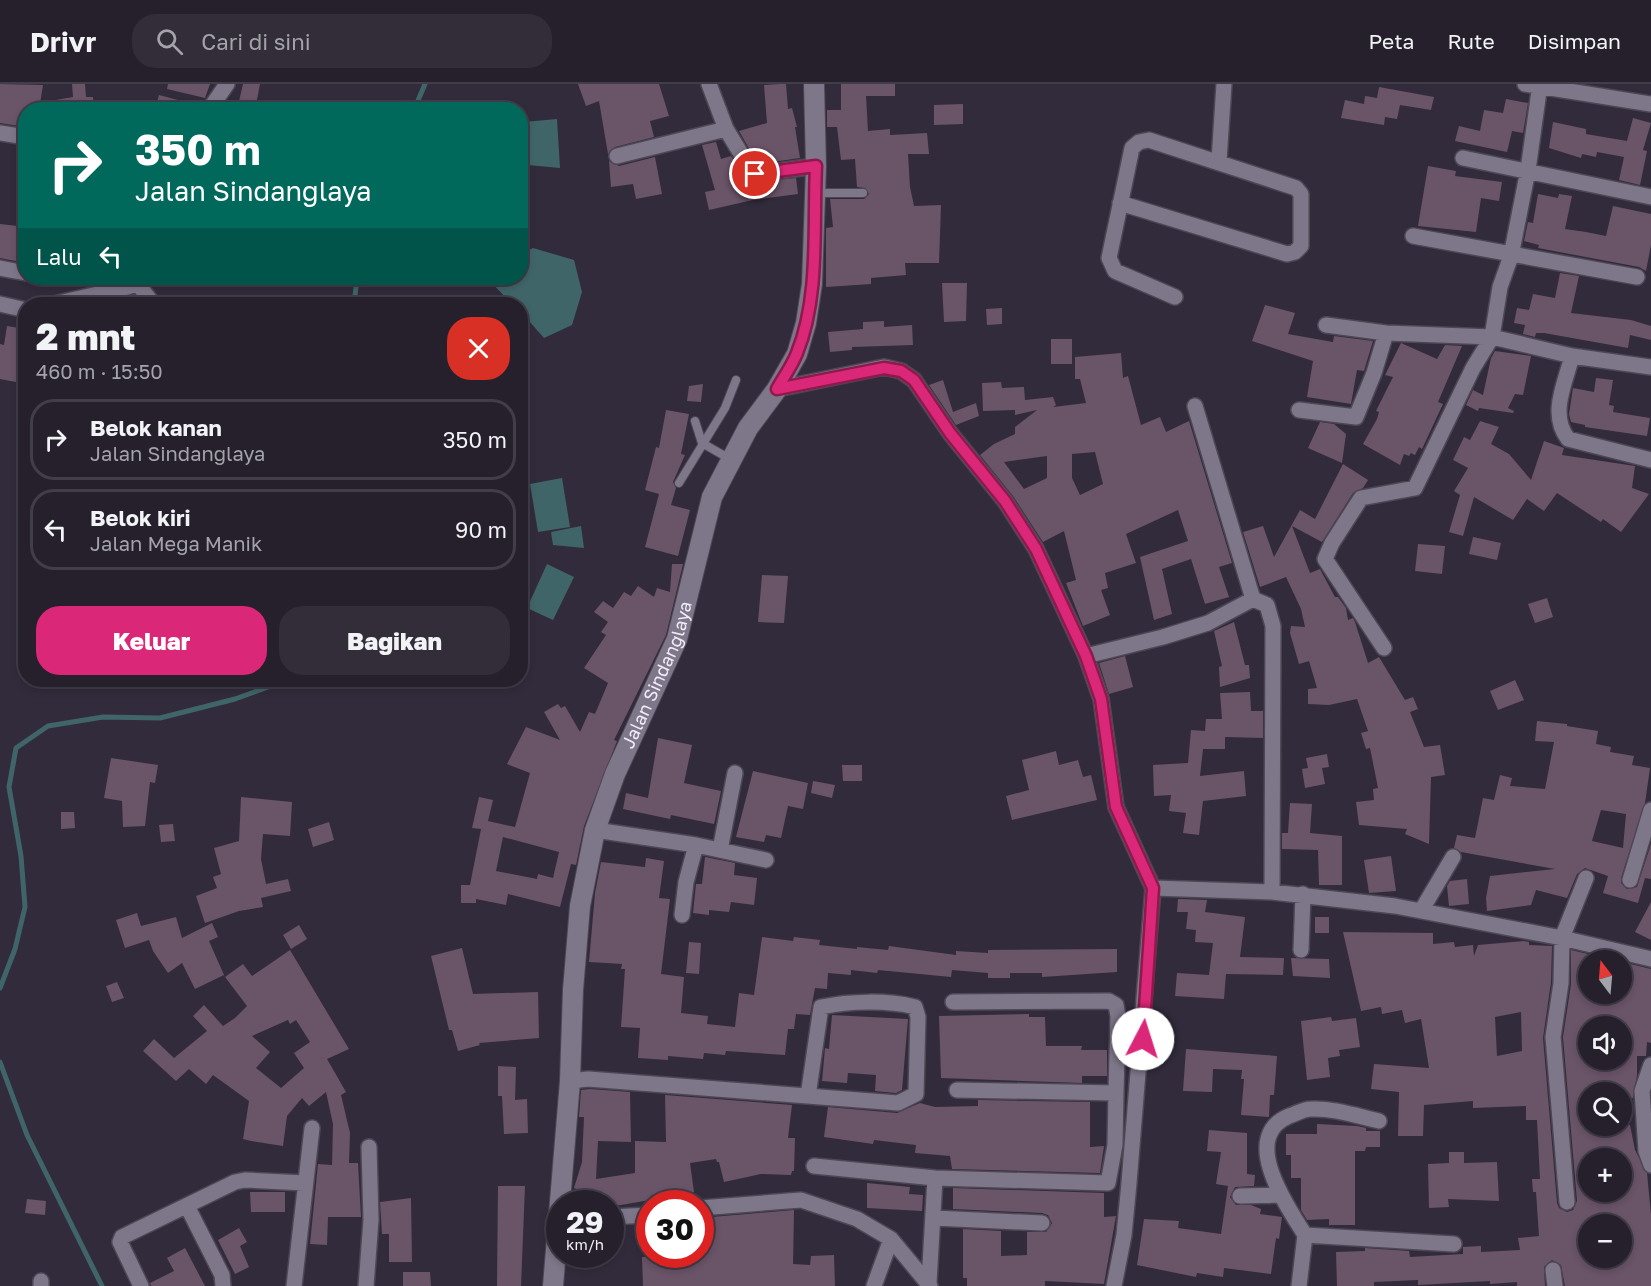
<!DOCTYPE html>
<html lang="id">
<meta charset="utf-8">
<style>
:root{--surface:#26202d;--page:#322d39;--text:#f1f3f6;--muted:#a4a3aa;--line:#423e49;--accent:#db2777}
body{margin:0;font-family:"Golos Text",sans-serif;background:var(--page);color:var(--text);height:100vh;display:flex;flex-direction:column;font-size:22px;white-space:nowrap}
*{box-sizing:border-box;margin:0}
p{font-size:20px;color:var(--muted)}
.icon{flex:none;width:33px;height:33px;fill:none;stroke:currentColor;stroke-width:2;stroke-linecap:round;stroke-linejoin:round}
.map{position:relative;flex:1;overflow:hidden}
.drawer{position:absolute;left:18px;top:213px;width:510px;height:390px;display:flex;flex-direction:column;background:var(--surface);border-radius:24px;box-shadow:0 3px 9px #0003,0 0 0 2px var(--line)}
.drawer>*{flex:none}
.guide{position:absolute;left:18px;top:18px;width:510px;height:183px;border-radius:24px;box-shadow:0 3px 9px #0003,0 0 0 2px var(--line);background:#00695c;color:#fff;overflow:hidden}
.needle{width:39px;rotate:344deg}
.buttons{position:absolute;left:1578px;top:866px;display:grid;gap:12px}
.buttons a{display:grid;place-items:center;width:54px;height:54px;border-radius:50%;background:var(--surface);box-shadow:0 3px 9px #0003,0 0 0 2px var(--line);font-size:30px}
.speed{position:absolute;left:546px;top:1106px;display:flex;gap:12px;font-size:30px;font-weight:700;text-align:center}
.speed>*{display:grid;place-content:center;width:78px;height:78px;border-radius:50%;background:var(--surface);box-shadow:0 3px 9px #0003,0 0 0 2px var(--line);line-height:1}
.speed small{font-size:15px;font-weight:400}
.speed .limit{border:9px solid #d22;background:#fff;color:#111}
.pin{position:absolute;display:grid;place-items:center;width:51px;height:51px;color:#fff;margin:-26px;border:3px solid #fff;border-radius:50%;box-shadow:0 2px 6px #0007}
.me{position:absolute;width:66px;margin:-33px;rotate:5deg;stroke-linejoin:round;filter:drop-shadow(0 0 4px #0008)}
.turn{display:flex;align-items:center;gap:21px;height:126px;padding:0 18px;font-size:27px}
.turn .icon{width:78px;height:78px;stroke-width:2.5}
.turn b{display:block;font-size:42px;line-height:51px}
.then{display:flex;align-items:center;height:57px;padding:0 18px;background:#0003;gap:12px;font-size:22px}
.round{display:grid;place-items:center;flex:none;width:63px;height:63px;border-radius:24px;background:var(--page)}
.head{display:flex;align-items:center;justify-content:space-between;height:102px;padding:0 18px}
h1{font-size:36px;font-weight:800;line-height:45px}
.button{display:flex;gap:12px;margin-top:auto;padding:12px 18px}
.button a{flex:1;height:69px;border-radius:24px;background:var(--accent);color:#fff;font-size:24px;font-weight:800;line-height:69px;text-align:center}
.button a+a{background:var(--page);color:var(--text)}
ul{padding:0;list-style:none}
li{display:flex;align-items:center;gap:18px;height:81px;margin:0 12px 9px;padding:0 6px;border:3px solid var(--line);border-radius:24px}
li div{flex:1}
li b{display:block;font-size:22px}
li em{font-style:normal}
header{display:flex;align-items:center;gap:36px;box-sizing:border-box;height:84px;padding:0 30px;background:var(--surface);border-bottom:2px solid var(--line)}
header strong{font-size:28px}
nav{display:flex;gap:33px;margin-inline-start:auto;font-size:21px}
.search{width:420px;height:54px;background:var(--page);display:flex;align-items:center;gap:15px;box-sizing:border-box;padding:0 21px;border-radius:24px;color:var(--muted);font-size:22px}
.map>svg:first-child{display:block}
.water{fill:#406569}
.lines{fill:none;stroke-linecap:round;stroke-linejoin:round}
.stream{stroke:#406569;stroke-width:5}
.building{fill:#6a5468;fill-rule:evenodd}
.service-casing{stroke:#4d4755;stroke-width:10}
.minor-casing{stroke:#4d4755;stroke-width:18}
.tertiary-casing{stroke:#4d4755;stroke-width:22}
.service{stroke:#7e778a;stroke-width:8}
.minor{stroke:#7e778a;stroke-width:15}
.tertiary{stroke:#7e778a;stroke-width:20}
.route-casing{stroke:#8e194d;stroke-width:15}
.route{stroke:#db2777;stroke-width:10}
.labels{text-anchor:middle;stroke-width:5;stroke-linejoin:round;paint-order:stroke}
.street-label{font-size:18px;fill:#f0ecf7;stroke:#282131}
</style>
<header>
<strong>Drivr</strong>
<div class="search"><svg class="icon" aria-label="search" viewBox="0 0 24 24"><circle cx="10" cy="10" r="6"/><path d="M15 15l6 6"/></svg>Cari di sini</div>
<nav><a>Peta</a><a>Rute</a><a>Disimpan</a></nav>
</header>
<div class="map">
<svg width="1651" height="1202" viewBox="0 0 1651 1202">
<rect width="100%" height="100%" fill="#322b3c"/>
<!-- water -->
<path class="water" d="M557,35l3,49 -32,-3 -4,-43z
M533,164l41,12 8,32 -10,33 -28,13 -23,-26 -1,-8h-8l-25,-26h33l1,-24z
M562,394l8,49 -32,5 -8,-48z
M581,442l3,22 -31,-3 -2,-13z
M547,480l27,13 -21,43 -26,-12z"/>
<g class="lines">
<!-- stream -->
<path class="stream" d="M414,26l11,-26
M357,194l-2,18 3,8
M520,426c8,19 11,52 0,71
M0,904l15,-39 10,-42 -4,-51 -12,-69 7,-39 32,-22 55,-9 57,1 75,-19 52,-19
M0,978l27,73 75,151"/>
</g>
<!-- building -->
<path class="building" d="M0,0l43,1 -4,25h-13v17l-26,-4z
M72,0h13l1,13h7l1,13h-49l-1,-8 29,-5z
M168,0h42l-5,14 -38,-9z
M243,0h17l-5,26h-18z
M578,0h81l10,32 -19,5 4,16 -39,10 -7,7 -9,-53 -13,5z
M780,0h6l2,25 4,-1 5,19h-2l5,31 -42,6 -19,-33 28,-8 -3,-38z
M841,0h54v12h-29l2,35 22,-2v6l37,-2 2,21h-21l2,33 4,19 27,-1 -2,58h-34l1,12 -35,3v6l-45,3v-59l7,-1 -3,-28h34l5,-5 -4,-6 -8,-1 -2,-28 -14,1 -4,-33h-10v-17h14z
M1379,3l55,10 -3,13 -31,-5 -3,14 -12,-2 -1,8 -43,-7 4,-18 19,4 1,-8 12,2z
M159,11l38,10 -1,5h-41z
M1506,15l22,4 -5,30 -11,-2 -5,21 -52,-11 4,-15 21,5 4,-21 19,3z
M963,20v20l-29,1v-20z
M1633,34l18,5 -8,27 4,1 -7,34 -21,-5 5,-23 -27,-5 -1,5 -14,-3 -1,4 -32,-10 4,-26 33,7v5l41,7z
M716,58l5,17 10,-3 19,26 46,-4 2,16 -45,6 -44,10 -4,-18 10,-2 -13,-45z
M655,73l7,37 -26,5 -3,-15 -22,3 -2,-26 10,5z
M1428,82l28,5 -1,5 47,6 -3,19 -18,-3 -5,34 -58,-6z
M1538,110l20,4 1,-4 13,2 -7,33 21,3 20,4 7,-30 38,8v31l-5,26 -7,-4 -101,-19 1,-3 -15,-4 4,-19 5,1z
M0,140l18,2 -2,18h10v19l-26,-5z
M1560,189l19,3 -8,37 60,7 20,6v14l-21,-5 -2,13 -84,-15h-8l-1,4 -12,-3 2,-9 -11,-2 3,-15 12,2 4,-16 22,4z
M942,199h25l-1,38 -22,1z
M1265,221l30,8 -7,21 45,8 1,-6 39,5 -9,30 -7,-1 -6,34 -44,-7 6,-36 -61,-20z
M1002,224v16l-15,1 -1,-16z
M884,237v6l28,-2 1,20 -61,2v3l-22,2 -2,-20 35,-3v-7z
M7,242l18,3 -8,40 6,2 -2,12 -21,-4v-35l4,1z
M1051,255h21v25h-21z
M1401,259l36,16 8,-14 17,1 -24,56 5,2 -21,45 -3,-2 -4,8 -4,-2 -2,3 -5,-2 -4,11 -37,-21 14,-25 2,-7 -3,-1 17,-34 -8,-2z
M1495,267l36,5 -8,39 -8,-1 -7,14 6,3 -1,2 -34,-5 -1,3 -12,-6 7,-15 10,5 8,-37z
M1121,269l2,25 5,-2 13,49 19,-8 6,15 23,-11 43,142 -13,4 10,30 -24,7 -14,-45 -29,10 10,45 -18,6 -14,-63 48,-16 -10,-31 -52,24 10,29 -31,10 3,15 -7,2 9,25 -27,11 -17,-43 10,-3 -12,-49 -21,11 -30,-46 -33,-41 14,-11 21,-10v-7l22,-17 -22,5v-5l-32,1 -1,-28 19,-1 1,6 22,-1 1,13 28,-3 3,8 -3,2 33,-4 -6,-24h-5v-22zM1095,368l8,32 -23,11 -8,-17v-24zM1047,372v22l-23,11 -20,-27z
M1596,294l17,2 -4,25 5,1 -1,6 37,6 -3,18 -62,-9v-2l-14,-3 -2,-8 4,-26 21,4z
M943,296l10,32 23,-9 3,13 -23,9 -27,-40z
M703,300l-2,18 -14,-1 2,-15z
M666,326l23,4 -8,40 4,1 -12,27 3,6 -5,17 19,5 -12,46 -33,-9 14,-53 -14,-4 11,-43 3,1z
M1480,337l19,6 -8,17 18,10 22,26 13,-39 20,7 -2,7 73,11 -3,22 17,6 -28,38 -18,-13 -2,3 -44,-29 -13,18 -17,-12 -14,21 -39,-23 -11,39 -14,-4 11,-37 -6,-4 14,-23 -15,-8 11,-23 6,3z
M1320,338l14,2 12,10 -4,29 -34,-15z
M1343,380l25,16 -5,8 -10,5 -31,49 -30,-16 18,47 10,-4 15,28h3l8,11 2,12 5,-2 2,4 13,41 11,-6 26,43 8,-3 5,12 -8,3 14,35 16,-2 5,30 -14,2 -2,67 -24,-10 2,-5 -48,-4 -3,-23 18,-2 -1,-11 5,-1 -8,-40 -4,1 -5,-16 7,-2 -11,-32 -28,6 -21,-1v-15l9,-1 -8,-27 -10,3 -9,-31 1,-7 14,1 -4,-18 -15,-32 -26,10 -17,-55 20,-6 11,31 26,-47 15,9z
M1473,453l28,6 -4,17 -28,-6z
M1418,460l27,2 -3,28 -27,-3z
M672,480h11l-17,71 -52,105 3,1 -33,85 -8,39 -5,-1 -11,43 -52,-13 -2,11 -30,-6v4h-15v-18h9l11,-56 -9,-1 7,-31 14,3 -5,21 27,6 15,-54 -23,-9 19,-37 34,13 -16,-28 14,-8 3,4 4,-2 15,26 9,-20 6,2 13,-31 -24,-15 22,-33 -5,-3 7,-10 -14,-10 9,-11 10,7 11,-16 7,4 7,-10 16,11 3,-9 13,4zM503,753l56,15 -6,26 -15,-4 -1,5 -41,-8z
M762,491l26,1 -4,47 -26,-1z
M1547,514l6,19 -18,6 -7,-19z
M1234,538l11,43h4l1,13 -30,9 -1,-20 3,-1 -8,-35z
M1125,572l8,31 -24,7 -10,-31z
M1515,596l9,20 -26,10 -8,-19z
M1250,608l1,19h12v27l-38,-1v12h-22l-3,27 44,-5 2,25 -43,5 -4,34 -16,-2 3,-20 -17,-2 2,-16 -17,1 -1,-31 35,-2 3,-33 14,1 1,-12h16l-2,-26z
M1537,637l30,3v2l31,5 -2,13 15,3 -1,5 24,4 -2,9 18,3 -5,35 -24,75v5l6,6 10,-2 14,-43v35l-6,-1 -7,25 -35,-10 5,-17 -23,-8 -8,6 -10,24 -31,-8 -5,15 -44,6 -1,-13 4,-22 65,-7 -94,-17 -7,-4 3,-13 18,3 8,-40 11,2 6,-25 12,3 -2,8 35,3 9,-47 -19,-1zM1601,726l25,4 -3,34 -31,-7z
M658,654l34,7 -8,38 37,8 -7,33 -43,-9 -1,4 -47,-10 3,-16 22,5z
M1056,667l3,14 19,-5 5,17 8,-2 6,25 -85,20 -6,-24 23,-6 -7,-30z
M1327,670l2,13 -7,1 3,16 -20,4 -3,-19 6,-1 -2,-10z
M111,674l47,7 -3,18 -5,-1 -5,44 -22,1 -1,-26 -18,-3z
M842,681h20v16h-19z
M753,687l55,12 -5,26 -15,-3 -7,32 -15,-3 -2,7 -28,-5z
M813,697l22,4 -3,13 -21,-5z
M241,713l51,5 -2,34 -27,-2 -2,25 5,25 22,-5 3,12 -30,7 2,9 -24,4 -34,12 -9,-27 21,-8 -4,-11 8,-3 -7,-26 25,-7z
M1290,719l22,1 -2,29 32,3v49h-23l-1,-35 -36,-1v-16h6z
M61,728h13l1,16 -14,1z
M329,738l5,18 -21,7 -5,-18z
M173,740l2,17 -14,1 -2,-17z
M1391,772l5,35 -27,2 -5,-33z
M705,773l30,6 -1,12 23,3 -3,27 -23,-3 -2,10 -20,-2v5l-16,-2 3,-29h6z
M646,774l18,3 -5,37 11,1 -9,75 23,3 -3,36 27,3 -1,8 28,3 4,-34 15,2 8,-58 31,4 1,-4 26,3 -1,5 38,4v-2l31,3 1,-4 67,9v-4l32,2v-3l129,-1v23l-75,5v-4h-32v5h-22v-5l-36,-3 -1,7 -73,-7 -1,3 -26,-3v5l-23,-2 -1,16 -12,-1 -5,27 -14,-1 -2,15h-6l-3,26 -59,-4 -1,4 -21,-2 -1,6 -35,-3v4l-30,-2 2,-30 -19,-1 4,-58h-4l1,-5 -33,-2 6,-69 6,-31 44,5z
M1467,795l2,25 -20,2 -2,-20 3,-5z
M1178,815l29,1 -2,12 40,5 -5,40 44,1 -1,17 -57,-1 -2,25 -49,-3 2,-23 32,2 4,-32 -18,-1 1,-12 -10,-1 2,-17h-11z
M1651,818v38l-16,-8z
M137,829l4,13 35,-9 6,21 30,-15 6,14 -9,4 15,34 -29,14 -13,-26 -14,10 -15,-22 -4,-11 -24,8 -9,-28z
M1315,833h14v16h-14z
M299,841l8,14 -16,10 -8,-14z
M1343,848l90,1v11l21,-2 1,5 18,-2 1,11 4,-11 46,-4 5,1v3l23,1 -1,36 -8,56 14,165 2,5 8,4 6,-2 4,-9 -14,-164 8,-53v-34l42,10h-25v33h34v-31l29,7v74l-4,-1 -1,14h-9v19l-4,23 -11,2v-8h-34v33h42l5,25 12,23 4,42v71h-86l-4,-21 -9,-5 -8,7 1,19h-28v-4l-27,2v-3l-72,4v-5l-44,2v4h-37l-1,-34 29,-1v-3l44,3 1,6 53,-3v-7l18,-1v6l39,-2 -2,-12 21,-2 -3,-44h-3l-1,-13h8l-3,-59h-11v-14l-53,2v-7l-49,4 -1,31h-25l1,-44 -28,-3 3,-25 55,4 -8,-49 -16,4 -3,-13 -20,4 -1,-7 -20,4zM1521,928l1,39 -25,5 -2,-39zM1588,942h34v33h-34zM1588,1074h34v33h-34zM1588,1140h34v33h-34z
M689,858l12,1 -2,31 -13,-1z
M462,864l11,46 65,-2 1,46 -60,5 1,2 -22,6 -6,-21h-3l-18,-74z
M290,866l59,99 -22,10 19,33 -5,3 9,38 -1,30h9l3,54h-33l-1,28 -17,-1 8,-80 14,1 1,-41 -7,-32 -17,14 -7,-8 -15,18 -4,30 -32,-5 -8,-2 6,-38 -36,-26 -7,9 -17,-15 -13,12 -33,-30 11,-12 20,19 33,-27 -14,-15 11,-11 19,21 12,-8 12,-12 -22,-29 18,-13 9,12zM288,936l2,4 6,-4 14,22 -16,11 10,15 -23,20 -25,-20 14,-16 -18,-16z
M1291,874l38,1 1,19 -37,-2z
M117,898l7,16 -12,4 -6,-16z
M1029,930v3h16l1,29h36l-1,4h26v26h-25v7l-141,-5 -2,-62z
M832,931l76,4 -6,71 -6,3 -21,-2 1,-16 -28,-2 -1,10 -25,-2 3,-33 4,1z
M1331,933l1,4 24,-3 4,29 -21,3 1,6 -12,2 2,19 -23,3 -6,-59z
M1186,965l91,7 -3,39h-4l-1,22 -28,-2 3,-36h-3l1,-9 -29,-1 -1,23 -29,-1z
M498,982l18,1 -1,33 12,-1 1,34 -24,1 -2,-38h-4z
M590,1005l40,3 1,50 -33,-1 -2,38 39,-6v-32l31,1 -1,-47 127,10 -4,33h7l-1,33h-2l-1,4 -30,-1 -37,8 -5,-20h-2l-1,-3 -26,4 4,29 -44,5v3l-35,6v-3h-31l-3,-12 -7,-3 8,-26 2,-45h-5l2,-27z
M978,1016l112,2v45l14,-1 -4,27 -148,-4 -2,-13 -35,-3 1,-8 -42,-5 -1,4 -49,-7 4,-30 69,6 23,-10 15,4 43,-1z
M1317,1040l40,2 9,2v3h14v16h-14l-1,4h-10v74h-26v-6l-22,1 -6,-10v-32h-10v-23h-5v-21h31z
M1209,1046l38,3v41l8,1 -1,11 -19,1 -5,10 6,8h15l10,4 -1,5 22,3 -3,22 -3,-1 -5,36 -47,-6 -1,9 -26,-4 -1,4 -59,-12 7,-46 35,2 -1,7 43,6 7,-48 -12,-2 5,-32 -14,-1z
M1449,1068h15v11l33,-1 2,39 -51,-2 1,8 -20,1 -1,-44 21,-1z
M867,1099l43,4 -1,7 14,1 -1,16 -55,-3z
M498,1102h27l-4,100h-24z
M953,1104l151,5v24l12,-1 -12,68 -59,-3v5h-78v-8h-4v-49l38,2v25l26,-1v-23h19l6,-9 -4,-8 -6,-2 -89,-4z
M250,1108h35v20h-34z
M411,1114l1,64h-23v-28h-7l-2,-32z
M27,1115l19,2 -1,14 -20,-2z
M794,1126l-1,54 17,1 1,-9 23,-1 1,31h-192l-1,-29 58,-2v-37z
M239,1144l8,14 -7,4 9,21 -14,7 -17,-34z
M185,1164l20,38h-54l-1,-3 24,-12 -7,-13z
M403,1188h27l1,14h-28z"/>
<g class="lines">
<!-- service casing -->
<g class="service-casing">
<path id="service" d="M816,109h47
M695,337l7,22 28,16
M679,399l46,-75 11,-28"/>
</g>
<!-- minor casing -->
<g class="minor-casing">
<path id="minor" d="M709,0l17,45 26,43 3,2 61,-8
M1525,0l126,20
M209,26l18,-26
M0,49l26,4
M617,72l109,-27
M1463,74l188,39
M1219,77l5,-77
M1120,119l167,51 8,-2 6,-6v-52l-5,-6 -147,-48 -10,2 -7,6 -23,110 6,13 60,26
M1413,152l224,41
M0,184l26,5
M138,200l15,20
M0,220l26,6
M54,220l74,-17 19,-9
M1326,241l60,8 106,4 80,19 79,11
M1572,272c-7,28 -23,58 -4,83l83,21
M777,305l107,-22 17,4 13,9 36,53 55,68 31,48 50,107 15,43 15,108 37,81 -24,295 -5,52 -10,51
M1299,326l57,7 18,-44 12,-40
M1253,515l14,6 6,21 -1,266
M1384,564l-59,-89 7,-16 29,-45 54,-10 58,-120 19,-31 8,-50 11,-31 17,-86 12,-86
M1086,572l77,-19 45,-14 45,-24 -58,-193
M595,746l101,15 70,15
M720,766l15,-77
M1630,796l21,-70
M1153,804l119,4 123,14 167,32 89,21
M1421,827l32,-54
M682,831l4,-33 10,-37
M1301,866l2,-56
M953,918l156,-1 7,4 2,11 -2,77 -159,-3
M1651,981l-9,26 4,60 5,14
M570,997l18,-2 310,24 18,-9 2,-77 -3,-10c-28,-7 -65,-6 -94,0l-13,89
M814,1082l121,12 173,5 7,-38 1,-52
M1240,1112l41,-1
M1567,1118l-14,-165 8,-54 1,-45 24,-60
M187,1122l35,69 1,11
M700,1124l101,-8 56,19 34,20 39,47
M610,1133l40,-2
M934,1134l108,5
M1305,1151c-18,-29 -66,-98 -16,-119 7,-2 14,-7 22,-7 22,-1 46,7 68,12
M1553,1186l2,16
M929,1199l6,-105
M41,1202v-5
M141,1202l-21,-44 2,-5 113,-55 10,-2 60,3
M294,1202l18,-158
M366,1202l5,-66 -2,-73
M874,1202l17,-47
M1299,1202l6,-51 149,9"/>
</g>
<!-- tertiary casing -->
<g class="tertiary-casing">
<g id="tertiary">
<path id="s1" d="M553,1202l17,-205 3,-91 7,-84 15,-76 20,-56 62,-135 35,-142 36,-69 29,-39 20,-35 9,-31 6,-39 4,-118 -2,-82"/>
</g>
</g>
<!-- service -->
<use href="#service" class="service"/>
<!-- minor -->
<use href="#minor" class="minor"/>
<!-- tertiary -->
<use href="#tertiary" class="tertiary"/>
</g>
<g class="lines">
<!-- route casing -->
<g class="route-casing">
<path id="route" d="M755,90l61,-8c-3,61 4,130 -19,187 -5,13 -14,25 -20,36l107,-21 17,3 13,9 36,53 55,68 31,48 50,107 15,43 15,108 37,81 -10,151"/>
</g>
<!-- route -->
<use href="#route" class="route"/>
</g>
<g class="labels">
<!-- street labels -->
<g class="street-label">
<text dy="6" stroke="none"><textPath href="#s1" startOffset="626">Jalan Sindanglaya</textPath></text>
</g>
</g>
</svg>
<div class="buttons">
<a><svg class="needle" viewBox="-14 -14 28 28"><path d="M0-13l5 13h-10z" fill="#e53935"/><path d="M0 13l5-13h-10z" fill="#a4a3aa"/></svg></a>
<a><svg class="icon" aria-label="sound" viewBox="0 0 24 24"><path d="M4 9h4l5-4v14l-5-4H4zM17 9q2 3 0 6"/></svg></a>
<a><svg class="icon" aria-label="search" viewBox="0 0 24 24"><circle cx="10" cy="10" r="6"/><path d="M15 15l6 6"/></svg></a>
<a>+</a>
<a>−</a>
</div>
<div class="speed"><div>29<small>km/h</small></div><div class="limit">30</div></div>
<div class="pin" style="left:755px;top:90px;background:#d93025"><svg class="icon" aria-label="arrive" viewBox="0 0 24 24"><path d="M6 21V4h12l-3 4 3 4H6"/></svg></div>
<svg class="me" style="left:1143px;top:955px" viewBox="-20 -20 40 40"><circle r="19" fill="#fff"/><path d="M0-13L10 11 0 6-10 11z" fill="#db2777"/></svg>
<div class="guide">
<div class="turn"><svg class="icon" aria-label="right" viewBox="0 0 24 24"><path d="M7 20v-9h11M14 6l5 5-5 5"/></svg><div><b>350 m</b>Jalan Sindanglaya</div></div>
<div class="then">Lalu<svg class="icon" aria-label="left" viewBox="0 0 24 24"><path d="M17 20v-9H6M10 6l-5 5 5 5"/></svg></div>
</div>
<section class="drawer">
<div class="head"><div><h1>2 mnt</h1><p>460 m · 15:50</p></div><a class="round" style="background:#d93025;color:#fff"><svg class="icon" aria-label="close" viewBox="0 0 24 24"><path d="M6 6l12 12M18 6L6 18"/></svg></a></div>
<ul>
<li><svg class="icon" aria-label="right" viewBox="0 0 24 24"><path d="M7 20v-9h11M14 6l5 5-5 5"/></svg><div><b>Belok kanan</b><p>Jalan Sindanglaya</p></div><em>350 m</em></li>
<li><svg class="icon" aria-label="left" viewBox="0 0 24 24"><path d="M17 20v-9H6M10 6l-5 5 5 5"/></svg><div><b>Belok kiri</b><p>Jalan Mega Manik</p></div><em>90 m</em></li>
</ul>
<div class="button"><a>Keluar</a><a>Bagikan</a></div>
</section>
</div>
